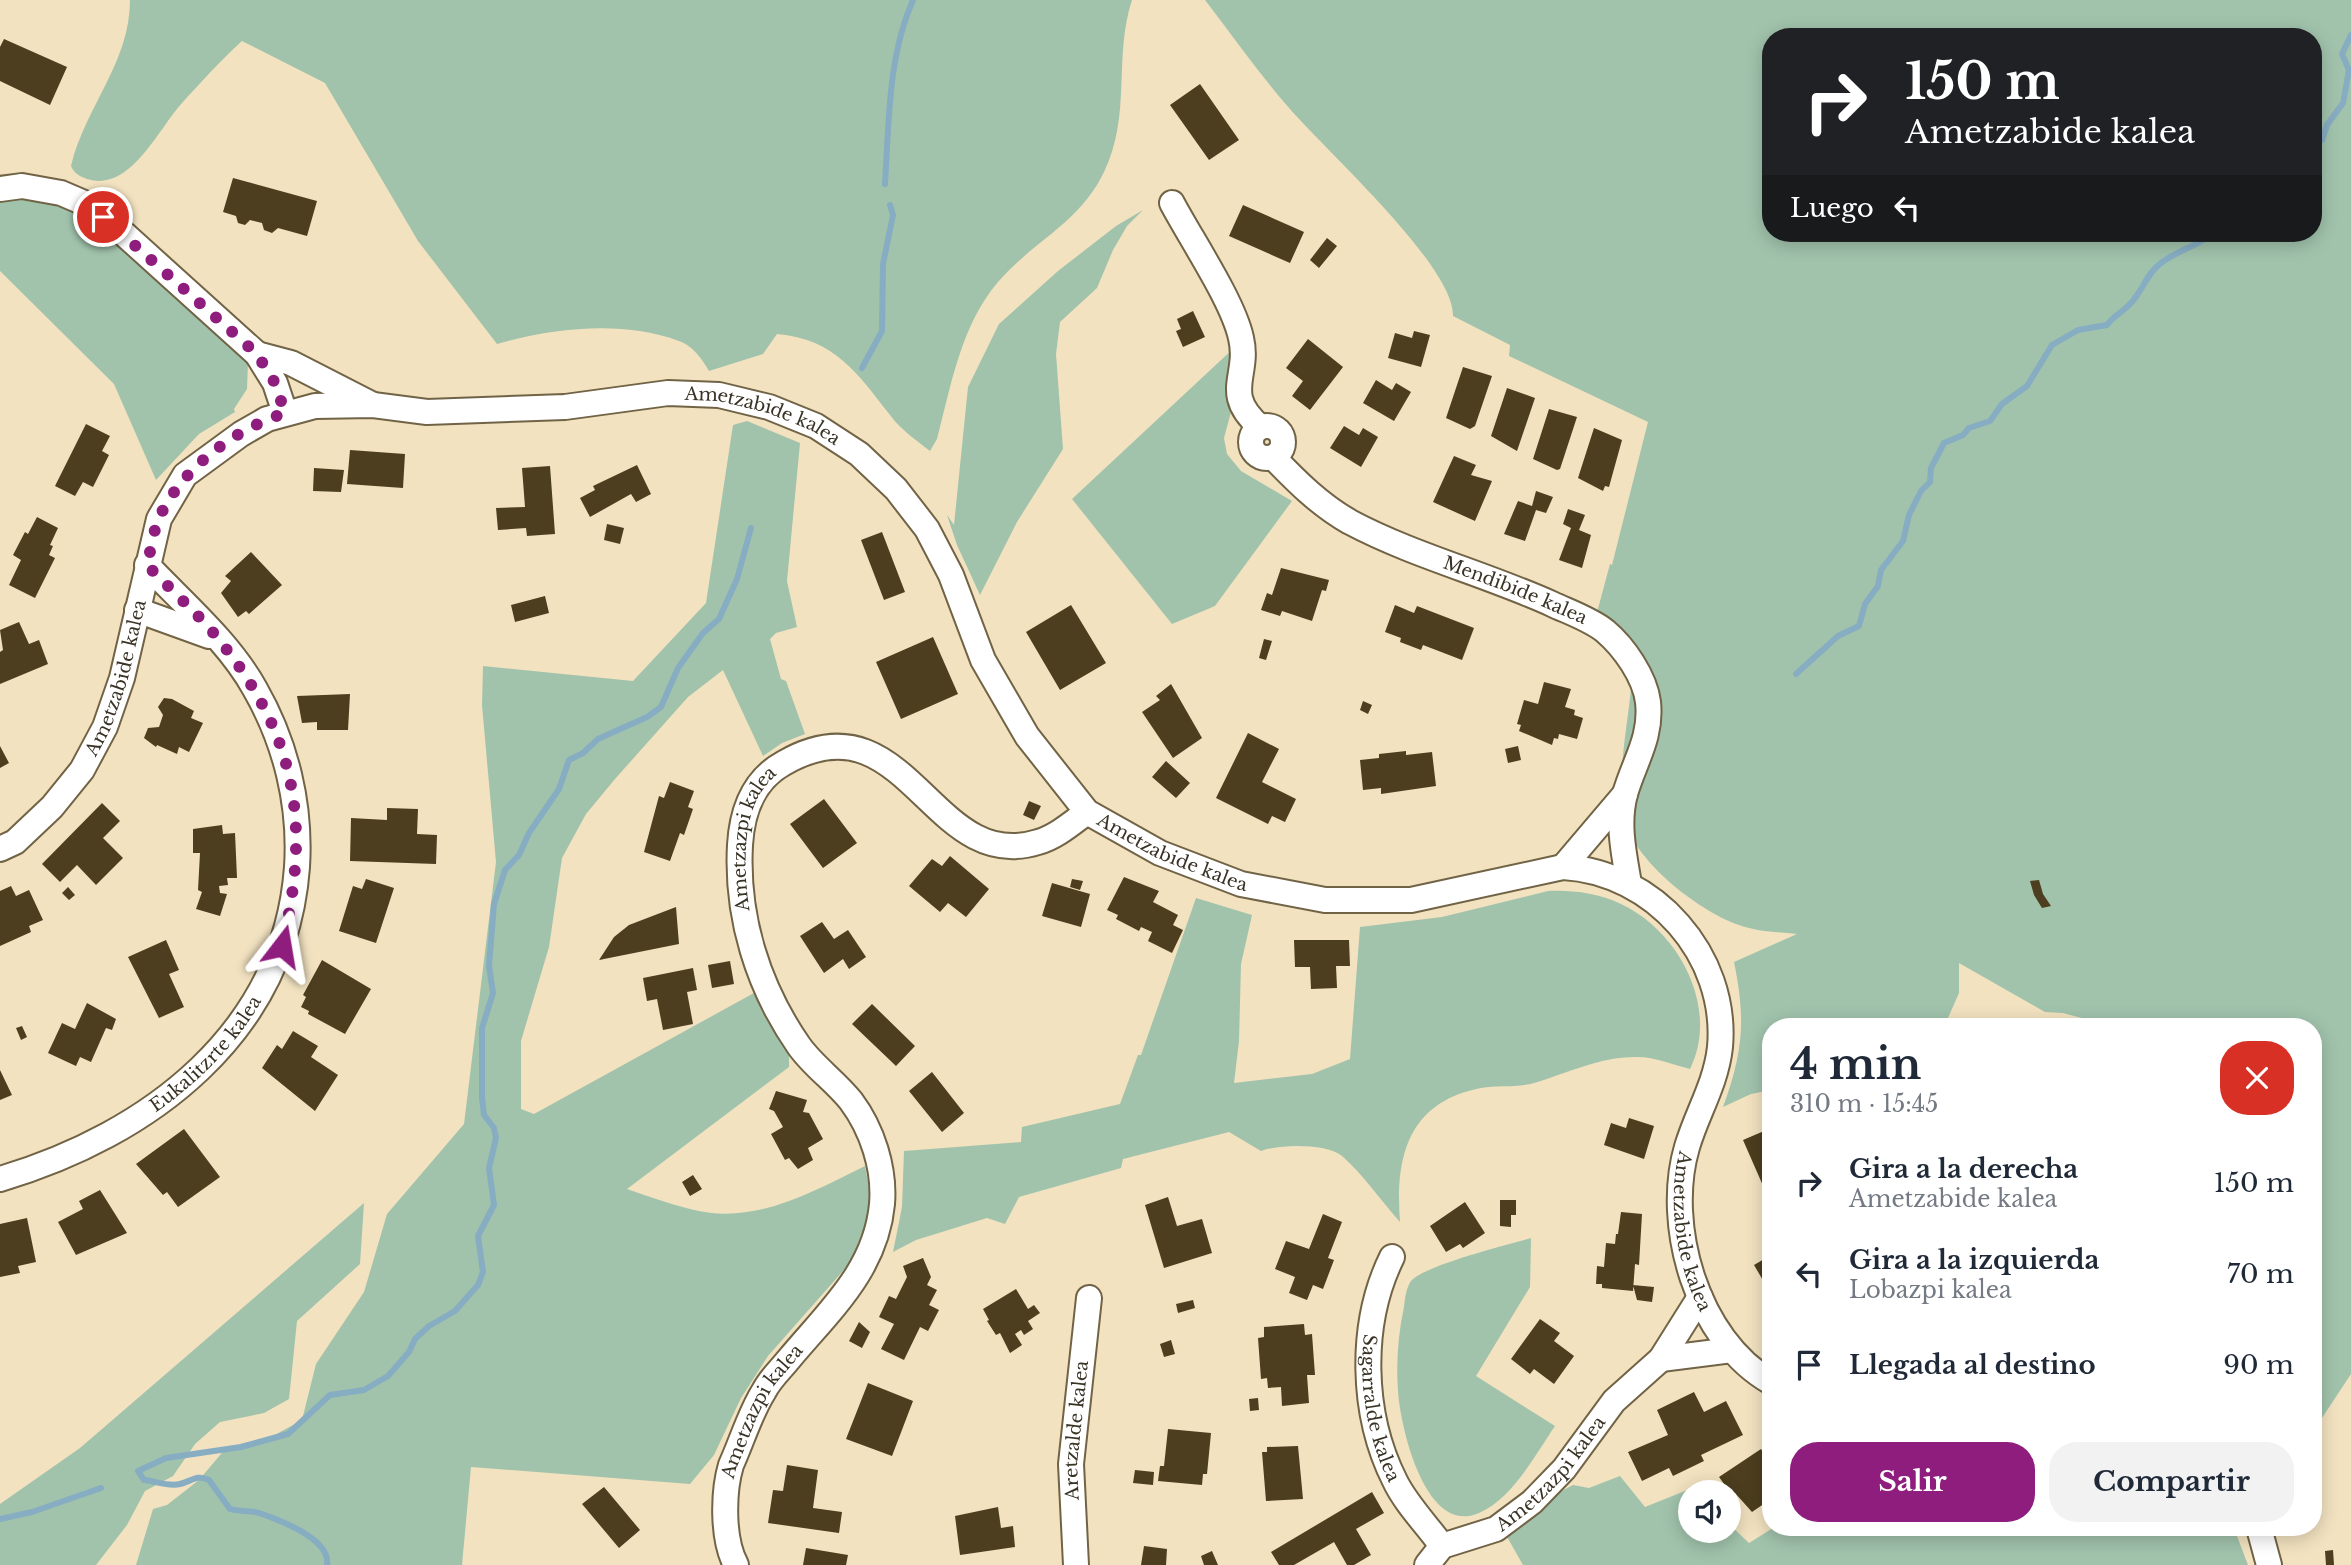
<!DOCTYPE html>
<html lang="es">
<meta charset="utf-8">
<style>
:root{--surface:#fff;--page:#f2f2f3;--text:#1f2937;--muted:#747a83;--accent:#8e1d7e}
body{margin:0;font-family:"Libre Baskerville",serif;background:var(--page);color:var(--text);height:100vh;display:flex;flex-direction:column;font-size:26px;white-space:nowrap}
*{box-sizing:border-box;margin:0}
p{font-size:23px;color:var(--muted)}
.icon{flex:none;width:38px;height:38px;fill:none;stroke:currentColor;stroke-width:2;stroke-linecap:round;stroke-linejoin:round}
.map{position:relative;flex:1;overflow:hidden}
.panel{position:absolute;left:1762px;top:1018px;width:560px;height:518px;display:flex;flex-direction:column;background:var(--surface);border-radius:28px;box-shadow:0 4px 18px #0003}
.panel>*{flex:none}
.top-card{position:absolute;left:1762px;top:28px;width:560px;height:214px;border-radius:28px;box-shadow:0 4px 18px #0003;background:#202124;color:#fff;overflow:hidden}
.tools{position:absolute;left:1678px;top:1480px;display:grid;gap:14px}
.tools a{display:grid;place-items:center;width:63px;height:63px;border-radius:50%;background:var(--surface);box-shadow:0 4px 18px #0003;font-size:35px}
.pin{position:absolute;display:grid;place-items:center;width:60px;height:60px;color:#fff;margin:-30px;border:4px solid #fff;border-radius:50%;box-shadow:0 2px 7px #0007}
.me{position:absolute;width:77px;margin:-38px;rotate:14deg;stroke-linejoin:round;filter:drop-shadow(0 0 5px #0008)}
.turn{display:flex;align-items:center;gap:24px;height:147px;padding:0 28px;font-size:32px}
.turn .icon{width:91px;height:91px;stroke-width:2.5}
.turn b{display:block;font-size:49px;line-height:60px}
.then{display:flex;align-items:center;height:66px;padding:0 28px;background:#0003;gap:14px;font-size:26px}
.round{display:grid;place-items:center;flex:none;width:74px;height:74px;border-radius:28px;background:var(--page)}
.overview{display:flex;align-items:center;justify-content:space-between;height:119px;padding:0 28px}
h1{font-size:42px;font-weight:800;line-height:52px}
.action{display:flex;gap:14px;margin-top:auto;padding:14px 28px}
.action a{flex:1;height:80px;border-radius:28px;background:var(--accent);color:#fff;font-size:28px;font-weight:800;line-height:80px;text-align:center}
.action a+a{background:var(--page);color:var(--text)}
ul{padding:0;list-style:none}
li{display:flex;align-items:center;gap:21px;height:91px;padding:0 28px}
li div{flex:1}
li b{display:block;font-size:26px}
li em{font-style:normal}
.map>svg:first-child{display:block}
.green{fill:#a1c3ac;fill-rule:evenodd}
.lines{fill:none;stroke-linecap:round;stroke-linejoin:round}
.stream{stroke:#87adc3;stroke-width:6}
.building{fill:#4c3e1e}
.minor-casing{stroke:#716345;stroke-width:28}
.minor{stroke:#fff;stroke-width:24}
.route{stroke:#8e1d7e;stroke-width:12;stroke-dasharray:0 21.6}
.labels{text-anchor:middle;stroke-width:7;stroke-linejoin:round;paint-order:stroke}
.street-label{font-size:18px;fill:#393326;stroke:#fcefd4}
</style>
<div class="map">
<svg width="2351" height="1565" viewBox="0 0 2351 1565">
<rect width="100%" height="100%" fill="#f2e2c0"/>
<!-- green -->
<path class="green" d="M130,0h1002c-19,58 0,114 -28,172 -25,52 -71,69 -106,110 -37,43 -47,104 -61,157l-7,12c-14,-11 -29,-21 -40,-36 -33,-42 -55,-76 -113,-81l-14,20 -54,17c-7,-12 -17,-26 -30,-30 -56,-21 -126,-13 -182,3l-79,-103 -93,-158 -83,-42c-21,19 -41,41 -60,62 -23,25 -52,90 -95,76 -8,-3 -13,-6 -16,-13 14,-59 59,-103 59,-166z
M1205,0h1146v1374l-37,56v-403h-199l-52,-14 -18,-1 -86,-49v30l-15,34h-173v63l-20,4 -28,13c20,-55 23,-87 11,-145l63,-28c-19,-2 -39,-2 -58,-9 -38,-13 -98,-59 -111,-97 -15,-43 1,-105 4,-150l-40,-47 18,-67 2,1 36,-143 -139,-66 1,-11 -57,-29c1,-52 -133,-170 -170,-215 -27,-32 -52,-67 -78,-101zM1771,37h543v196h-543z
M32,199l27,6 15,8 7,-2 167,151 -1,27 -13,20 1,3 -36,22 -43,46 -42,-96 -114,-113v-70z
M1143,210l-16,16 -14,24 -16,38 -37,34 -4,32 7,95 -46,73 -37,73 -23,-50 -10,-30 7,10 14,-138 31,-63 59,-53 58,-45z
M1235,347l-1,54 -10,37 3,16 14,17 51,30 -77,105 -43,18 -100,-125z
M747,421l53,22 -13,138 10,46 -21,6 -6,6 11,40 5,2 19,53 -23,9 -19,13 -40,-86 -35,27 -73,82 -29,35 -24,44 -13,89 -28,94v68l13,5 220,-121 35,62v12l-162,122c21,7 42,15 63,20 63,17 120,-16 175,-43l5,27 -2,25 -18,45 -82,93 -27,42 -27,57 -24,29 -219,-17 -9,98h-326l17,-56 14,-4 32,-25 27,-32 47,-12 29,-16 14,-56 48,-72 23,-78 77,-90 32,-262 -14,-157 1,-39 150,15 73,-78 27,-178z
M1548,891c24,-1 50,2 73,13 58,27 99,104 69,165 -16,-4 -36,-12 -52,-12 -37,-1 -70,16 -104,26 -17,5 -36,2 -53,5 -73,14 -86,69 -81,134 -19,-21 -37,-48 -58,-66 -15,-13 -64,-12 -81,-5l-32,-19 -106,27 -2,9 -102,29 -14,27 -18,-6 -71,22 -23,12 9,-45 2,-56 117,-9 1,-15 98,-23 18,-49h3l55,-157 56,17 -11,49 -2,77 -5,42 78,-9 38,-15 10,-132 82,-10z
M364,1203l-4,61 -63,57 -8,78 -25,14 -44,9 -25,22 -22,32 -28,15 -18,34 -31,40h-96v-61l80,-56z
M1531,1238l-1,49 -54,89 79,50c-20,29 -42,72 -76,87 -54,24 -79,-88 -81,-122 -2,-28 0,-57 6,-84 1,-8 2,-19 7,-26 14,-16 96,-36 120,-43z
M1620,1476l25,31 55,-22 5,8h-15v38h39v-7l20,19 24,-15h461l14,37h-725l-17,-30 46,-39 21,-11 16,3z"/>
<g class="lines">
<!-- stream -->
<path class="stream" d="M2314,145l8,-5 5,-15 16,-22 6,-33 -7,-16 9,-19
M885,184c4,-62 3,-128 28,-184
M862,368l20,-37 1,-67 10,-49 -3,-10
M1796,674l42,-38 21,-10 6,-22 13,-18 3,-16 22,-29 6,-26 12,-24 9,-9 1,-14 13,-25 19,-8 6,-7 21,-7 12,-17 25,-18 25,-41 26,-15 29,-5c7,-10 16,-13 24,-22 12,-13 16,-30 30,-40 17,-13 37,-17 53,-30
M0,1519l32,-7 69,-24
M327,1565c4,-25 -45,-44 -65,-51 -9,-4 -22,-2 -32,-5l-21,-29c-12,-6 -17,1 -29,4 -12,3 -24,-3 -36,-4l-6,-9 28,-13 75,-11 47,-13 42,-39 34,-5 24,-14 21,-24 6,-13 14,-13 26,-15 23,-26 5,-13 -5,-36 16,-31 -5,-37 7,-30 -2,-10 -10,-13 -2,-17v-70l11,-35 -4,-27 5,-62 11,-34 14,-15 10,-22 30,-44 10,-29 14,-7 15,-14 49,-22 14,-10 17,-39 25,-35 16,-14 18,-40 14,-51"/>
</g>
<!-- building -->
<path class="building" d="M4,39l63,28 -17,38 -50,-24v-34z
M1200,84l39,56 -30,20 -39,-55z
M233,178l84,23 -10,35 -29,-8 -6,5 -8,-3 -2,-7 -12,-3 -5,5 -7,-2 -2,-7 -13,-4z
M1243,205l61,27 -14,31 -61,-27z
M1327,238l10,8 -18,22 -9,-8z
M1193,311l12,26 -22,10 -7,-16 5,-2 -4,-10z
M1414,331l16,4 -9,32 -33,-9 7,-25 17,5z
M1308,339l35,28 -33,43 -18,-14 11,-15 -17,-13z
M1463,367l29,9 -17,50 -5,3 -24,-11z
M1376,380l16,10 4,-7 15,9 -17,29 -31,-18z
M1507,388l28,10 -18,53 -26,-15z
M1549,409l28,8 -17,52 -3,1 -24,-11z
M86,424l24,12 -8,15 7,4 -16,32 -10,-5 -8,14 -20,-10z
M1344,426l15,9 4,-7 15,9 -17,30 -31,-19z
M1594,428l28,12 -13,47 -4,-1 -2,5 -25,-13z
M350,450l55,4 -2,34 -56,-4z
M1454,456l22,9 -5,10 21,6 -17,40 -42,-19z
M637,465l14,29 -15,8 -5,-8 -41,23 -10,-19 15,-8 -2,-4z
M550,466l5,68 -28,2 -1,-8 -28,2 -2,-22 29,-1 -3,-39z
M314,468l30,2 -3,22 -28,-1z
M1536,491l17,6 -7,16 -10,-3 -11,31 -21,-7 14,-33 14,5z
M1568,509l17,6 -6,15 12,5 -9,33 -23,-8 12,-32 -8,-4z
M37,517l21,11 -8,17 3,1 -4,9 6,3 -20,40 -26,-13 12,-25 -8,-5 12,-23 3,2z
M607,524l17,4 -4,16 -16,-4z
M882,532l23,60 -21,8 -23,-60z
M251,552l31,33 -33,29 -3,-3 -8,6 -17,-24 10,-12 -6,-5z
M1281,568l48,12 -3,11 -4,-1 -10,31 -30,-10 -2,5 -19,-6 6,-17 5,2z
M545,596l4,17 -34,9 -4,-17z
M1071,605l35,58 -46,27 -34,-58z
M1395,605l19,8 3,-7 57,22 -12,32 -39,-15 -2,5 -21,-8 1,-4 -16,-6z
M19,622l10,22 10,-4 9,24 -48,20v-32l3,-2 -3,-20z
M933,637l25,57 -57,25 -25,-57z
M1264,639l8,2 -6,19 -7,-2z
M1544,682l27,7 -6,18 10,3 -1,5 9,3 -6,21 -18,-5 -1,5 -4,-1 -2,7 -33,-14 2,-6 -4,-1 7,-24 14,4z
M1171,684l31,54 -29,20 -31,-46 18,-12 -4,-4z
M350,694l-2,36h-31v-8l-15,1 -5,-27z
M164,698l8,1 22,12 -3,7 12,5 -14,29 -10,-5 -2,7 -20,-9 -1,2 -12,-9 4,-10 11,-1 4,-12 -5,-8z
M1363,701l9,4 -4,9 -8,-4z
M1248,733l31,16 -17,33 34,17 -11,23 -13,-6 -4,8 -52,-26z
M0,746l9,17 -9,5z
M1518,746l3,14 -13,3 -3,-14z
M1406,751v4l26,-3 4,34 -55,8v-6l-18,2 -3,-30 19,-2v-4z
M1166,761l24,22 -14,15 -24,-21z
M670,782l24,9 -6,16 5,2 -9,26 -4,-2 -10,28 -26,-9 15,-56 5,2z
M824,799l33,44 -34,25 -33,-44z
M1029,801l12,5 -7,14 -11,-5z
M102,803l18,18 -17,17 20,20 -27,27 -19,-20 -17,17 -18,-18z
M387,808l31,1 -1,25 20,1 -1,29 -86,-3 1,-43 36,2z
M222,825l1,9 12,-1 2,45h-10l1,7 -9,1 1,7 7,1 -7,22 -24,-7 6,-17 -4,-2 2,-37h-7v-24z
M950,856l39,33 -23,28 -18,-14 -8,9 -31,-26 23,-27 10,7z
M1124,877l35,14 -6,11 25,13 -5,10 10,5 -11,23 -24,-12 4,-9 -11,-5 -2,4 -23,-12 2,-4 -11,-5z
M366,879l28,9 -18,55 -37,-12 14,-45 9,3z
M1072,879l11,2 -3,9 -10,-3z
M2039,880l4,14 8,12 -9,2 -8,-13 -4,-14z
M1052,883l38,11 -9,33 -39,-11z
M11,886l5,10 13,-6 14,30 -14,6 2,6 -31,14v-55z
M68,887l7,8 -6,5 -7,-7z
M676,907l3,37 -80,16 15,-23 15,-12z
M822,922l12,17 14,-9 18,27 -17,12 -6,-10 -19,14 -24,-37z
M166,940l13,30 -10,4 15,33 -25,11 -31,-61z
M1294,940h55l1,26h-14l1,22 -26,1 -1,-22h-15z
M322,960l49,29 -26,45 -37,-20 1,-3 -8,-4 5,-10 -3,-2z
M730,961l4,23 -22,4 -4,-23z
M693,968l4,22 -10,2 6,32 -30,6 -6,-31 -10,2 -4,-23z
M87,1003l29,16 -4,11 -6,-2 -15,34 -11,-5 -4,9 -28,-13 14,-30 13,6z
M872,1004l43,42 -19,20 -44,-42z
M22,1026l5,11 -6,3 -5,-12z
M293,1031l25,15 -7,11 27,18 -23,36 -53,-43 15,-23 5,4z
M0,1070l12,25 -12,5z
M932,1072l32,41 -22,19 -33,-41z
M776,1091l31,9 -4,12 6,1 14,26 -15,9 5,12 -15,9 -9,-11 -4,2 -14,-26 12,-7 -9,-16 -5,-2z
M1629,1118l25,8 -10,33 -40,-14 7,-22 15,5z
M1771,1128v76l-28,-64z
M184,1129l36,48 -42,30 -11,-15 -4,3 -27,-31z
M693,1175l9,14 -12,7 -8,-14z
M100,1190l27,43 -51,22 -18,-33 25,-13 -4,-8z
M1168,1197l9,29 25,-7 10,34 -48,15 -19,-63z
M1500,1200h16v15h-5v12l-11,-1z
M1465,1202l20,31 -22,15 -3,-4 -14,8 -16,-26z
M1621,1212l21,2 -3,51 -4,-1 -2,27 -31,-3v-4h-6l1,-18 7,1 2,-24 9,1 1,-10h2z
M1323,1214l19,8 -14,36 6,2 -11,29 -10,-4 -6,15 -18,-7 6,-16 -20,-8 11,-28 23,8z
M27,1218l9,44 -18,4 2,7 -20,4v-53z
M1771,1255v39l-17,-29z
M923,1258l8,19 -4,8 10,5 -8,15 10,5 -11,21 -8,-4 -16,33 -23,-11 13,-25 -15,-7 10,-21 7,3 11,-22 -4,-11z
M1633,1285l21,2 -2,15 -15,-2z
M1016,1289l12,20 6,-4 6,8 -12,8 5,8 -9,6 -3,-5 -6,4 7,11 -12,8 -10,-20 -4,2 -9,-14 2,-1 -6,-11z
M1193,1300l2,8 -17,5 -2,-9z
M1540,1319l20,14 -6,8 20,15 -20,28 -20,-15 -4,5 -19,-15z
M859,1322l11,10 -8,16 -13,-7z
M1304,1324l1,11 7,-1 3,41h-8l2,28 -27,3 -1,-19 -13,1 -1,-10 -6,1 -3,-41 6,-1v-10z
M1171,1340l4,14 -11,3 -4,-13z
M868,1383l45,18 -21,55 -46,-17z
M1694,1392l10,20 22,-11 17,34 -42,20 3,6 -31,15 -4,-8 -27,13 -14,-29 40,-17 -11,-25z
M1258,1398l1,12 -9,1 -1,-12z
M1771,1413v14l-2,2 -7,-6z
M1168,1429l43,4 -4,41h-4l-1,11 -44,-4 2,-15h4z
M1298,1446l5,53 -37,2 -4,-49h5v-5z
M1761,1449l10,14v26l-4,2 4,8 -19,13 -17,-19 -3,2 -13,-18z
M787,1465l31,5 -5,38 29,4 -3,21 -71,-10 5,-33 10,1z
M1135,1470l19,2 -1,13 -20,-2z
M604,1487l36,43 -21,18 -37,-44z
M1372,1492l12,21 -28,16 15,26 -17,10h-7l-13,-23 -40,23h-15l-8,-13z
M998,1507l3,21 12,-2 2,21 -55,8 -5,-39z
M1144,1546l23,3 -1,16h-25z
M806,1548l42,7 -2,10h-43z
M2333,1550l1,15h-8l-1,-14z
M1212,1551l6,14h-14l-3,-9z"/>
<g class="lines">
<!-- minor casing -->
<g class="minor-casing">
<g id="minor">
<path d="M0,189l22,-3 39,7 21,9 41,31 134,121 18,29 10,30"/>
<path d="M1172,203c19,36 61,98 69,135 9,38 -20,55 19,89"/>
<path d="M257,354l34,9 80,41"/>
<circle cx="1267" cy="442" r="16"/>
<path id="s1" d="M1273,457c24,25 47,48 77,65 64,34 136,52 202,82 17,8 38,15 53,27 19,16 40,46 43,71 4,36 -14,60 -23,92 -8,30 -1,60 4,90"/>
<path d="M137,610l72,26"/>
<path id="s2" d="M0,849l15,-7 37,-35 30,-37 23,-43 17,-49 37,-159 26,-44 56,-41 26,-15 48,-13 58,-1 54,7 138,-5 103,-14 51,2 50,12 47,19 43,28 37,35 31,40 24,46 32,85 44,76 60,76 73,41 81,31 84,16h86l152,-33c91,5 165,88 157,180 -4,37 -23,66 -33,100 -23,78 10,193 84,235"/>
<path d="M1563,867l62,-73"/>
<path id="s3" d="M0,1179c149,-44 285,-146 297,-312 4,-62 -11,-124 -42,-178 -26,-47 -71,-85 -108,-124"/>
<path id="s4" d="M1392,1257c-33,67 -31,157 3,224 11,23 32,44 47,65"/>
<path d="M1661,1359l71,-9"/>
<path d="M2259,1528l10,37"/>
<path id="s5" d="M736,1565c-14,-26 -13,-73 -5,-100 11,-24 19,-52 33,-74 6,-12 17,-22 25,-32 40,-48 87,-89 93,-155 3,-36 -10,-75 -31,-103 -16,-20 -38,-35 -52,-55 -41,-59 -63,-129 -59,-201 2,-34 13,-65 44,-82 123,-71 147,113 254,79 18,-5 34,-19 49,-30"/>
<path id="s6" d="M1076,1565l-5,-101 18,-166"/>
<path id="s7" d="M1427,1565l15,-19 54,-17 36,-27 32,-33 50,-68 47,-42 39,-62"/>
</g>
</g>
<!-- minor -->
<use href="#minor" class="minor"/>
</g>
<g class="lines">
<!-- route -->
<path class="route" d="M103,217l154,137 18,29 10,30c-51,17 -103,55 -126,105 -6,14 -8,32 -12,47 26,27 55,52 77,81 75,96 86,184 58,300"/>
</g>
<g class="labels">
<!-- street labels -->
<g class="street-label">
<text dy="6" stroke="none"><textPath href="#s2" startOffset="1032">Ametzabide kalea</textPath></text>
<text dy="6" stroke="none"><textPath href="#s1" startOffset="280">Mendibide kalea</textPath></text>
<text dy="6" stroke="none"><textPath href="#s2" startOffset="214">Ametzabide kalea</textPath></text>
<text dy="6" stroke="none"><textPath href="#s5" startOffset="816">Ametzazpi kalea</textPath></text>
<text dy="6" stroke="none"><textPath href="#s2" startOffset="1662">Ametzabide kalea</textPath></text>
<text dy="6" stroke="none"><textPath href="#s3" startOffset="245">Eukalitzrte kalea</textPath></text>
<text dy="6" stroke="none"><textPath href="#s2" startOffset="2522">Ametzabide kalea</textPath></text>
<text dy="6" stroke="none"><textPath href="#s4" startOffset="156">Sagarralde kalea</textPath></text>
<text dy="6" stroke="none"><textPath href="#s5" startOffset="164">Ametzazpi kalea</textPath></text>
<text dy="6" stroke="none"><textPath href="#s6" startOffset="135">Aretzalde kalea</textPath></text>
<text dy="6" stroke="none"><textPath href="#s7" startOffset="159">Ametzazpi kalea</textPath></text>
</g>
</g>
</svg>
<div class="tools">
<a><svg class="icon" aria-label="sound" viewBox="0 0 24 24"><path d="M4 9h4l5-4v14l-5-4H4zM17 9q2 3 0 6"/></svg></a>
</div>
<div class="pin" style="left:103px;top:217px;background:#d93025"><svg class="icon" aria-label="arrive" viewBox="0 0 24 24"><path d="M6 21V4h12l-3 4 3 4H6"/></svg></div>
<svg class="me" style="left:282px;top:946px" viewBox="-20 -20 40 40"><path d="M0-17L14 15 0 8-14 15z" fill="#8e1d7e" stroke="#fff" stroke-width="4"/></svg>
<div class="top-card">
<div class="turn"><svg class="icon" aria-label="right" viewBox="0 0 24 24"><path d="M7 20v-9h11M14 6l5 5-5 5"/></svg><div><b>150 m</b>Ametzabide kalea</div></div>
<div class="then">Luego<svg class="icon" aria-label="left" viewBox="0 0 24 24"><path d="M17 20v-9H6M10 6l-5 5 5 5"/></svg></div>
</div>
<section class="panel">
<div class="overview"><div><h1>4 min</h1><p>310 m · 15:45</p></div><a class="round" style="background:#d93025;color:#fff"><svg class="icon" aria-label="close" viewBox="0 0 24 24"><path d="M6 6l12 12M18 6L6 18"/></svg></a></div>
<ul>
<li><svg class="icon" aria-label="right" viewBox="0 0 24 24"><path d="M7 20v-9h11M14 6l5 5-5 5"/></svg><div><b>Gira a la derecha</b><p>Ametzabide kalea</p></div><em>150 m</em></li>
<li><svg class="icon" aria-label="left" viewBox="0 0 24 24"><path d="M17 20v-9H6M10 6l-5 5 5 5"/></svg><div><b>Gira a la izquierda</b><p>Lobazpi kalea</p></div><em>70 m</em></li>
<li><svg class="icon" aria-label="arrive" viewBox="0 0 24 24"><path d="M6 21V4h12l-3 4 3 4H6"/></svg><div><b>Llegada al destino</b></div><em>90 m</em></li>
</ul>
<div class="action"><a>Salir</a><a>Compartir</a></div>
</section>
</div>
